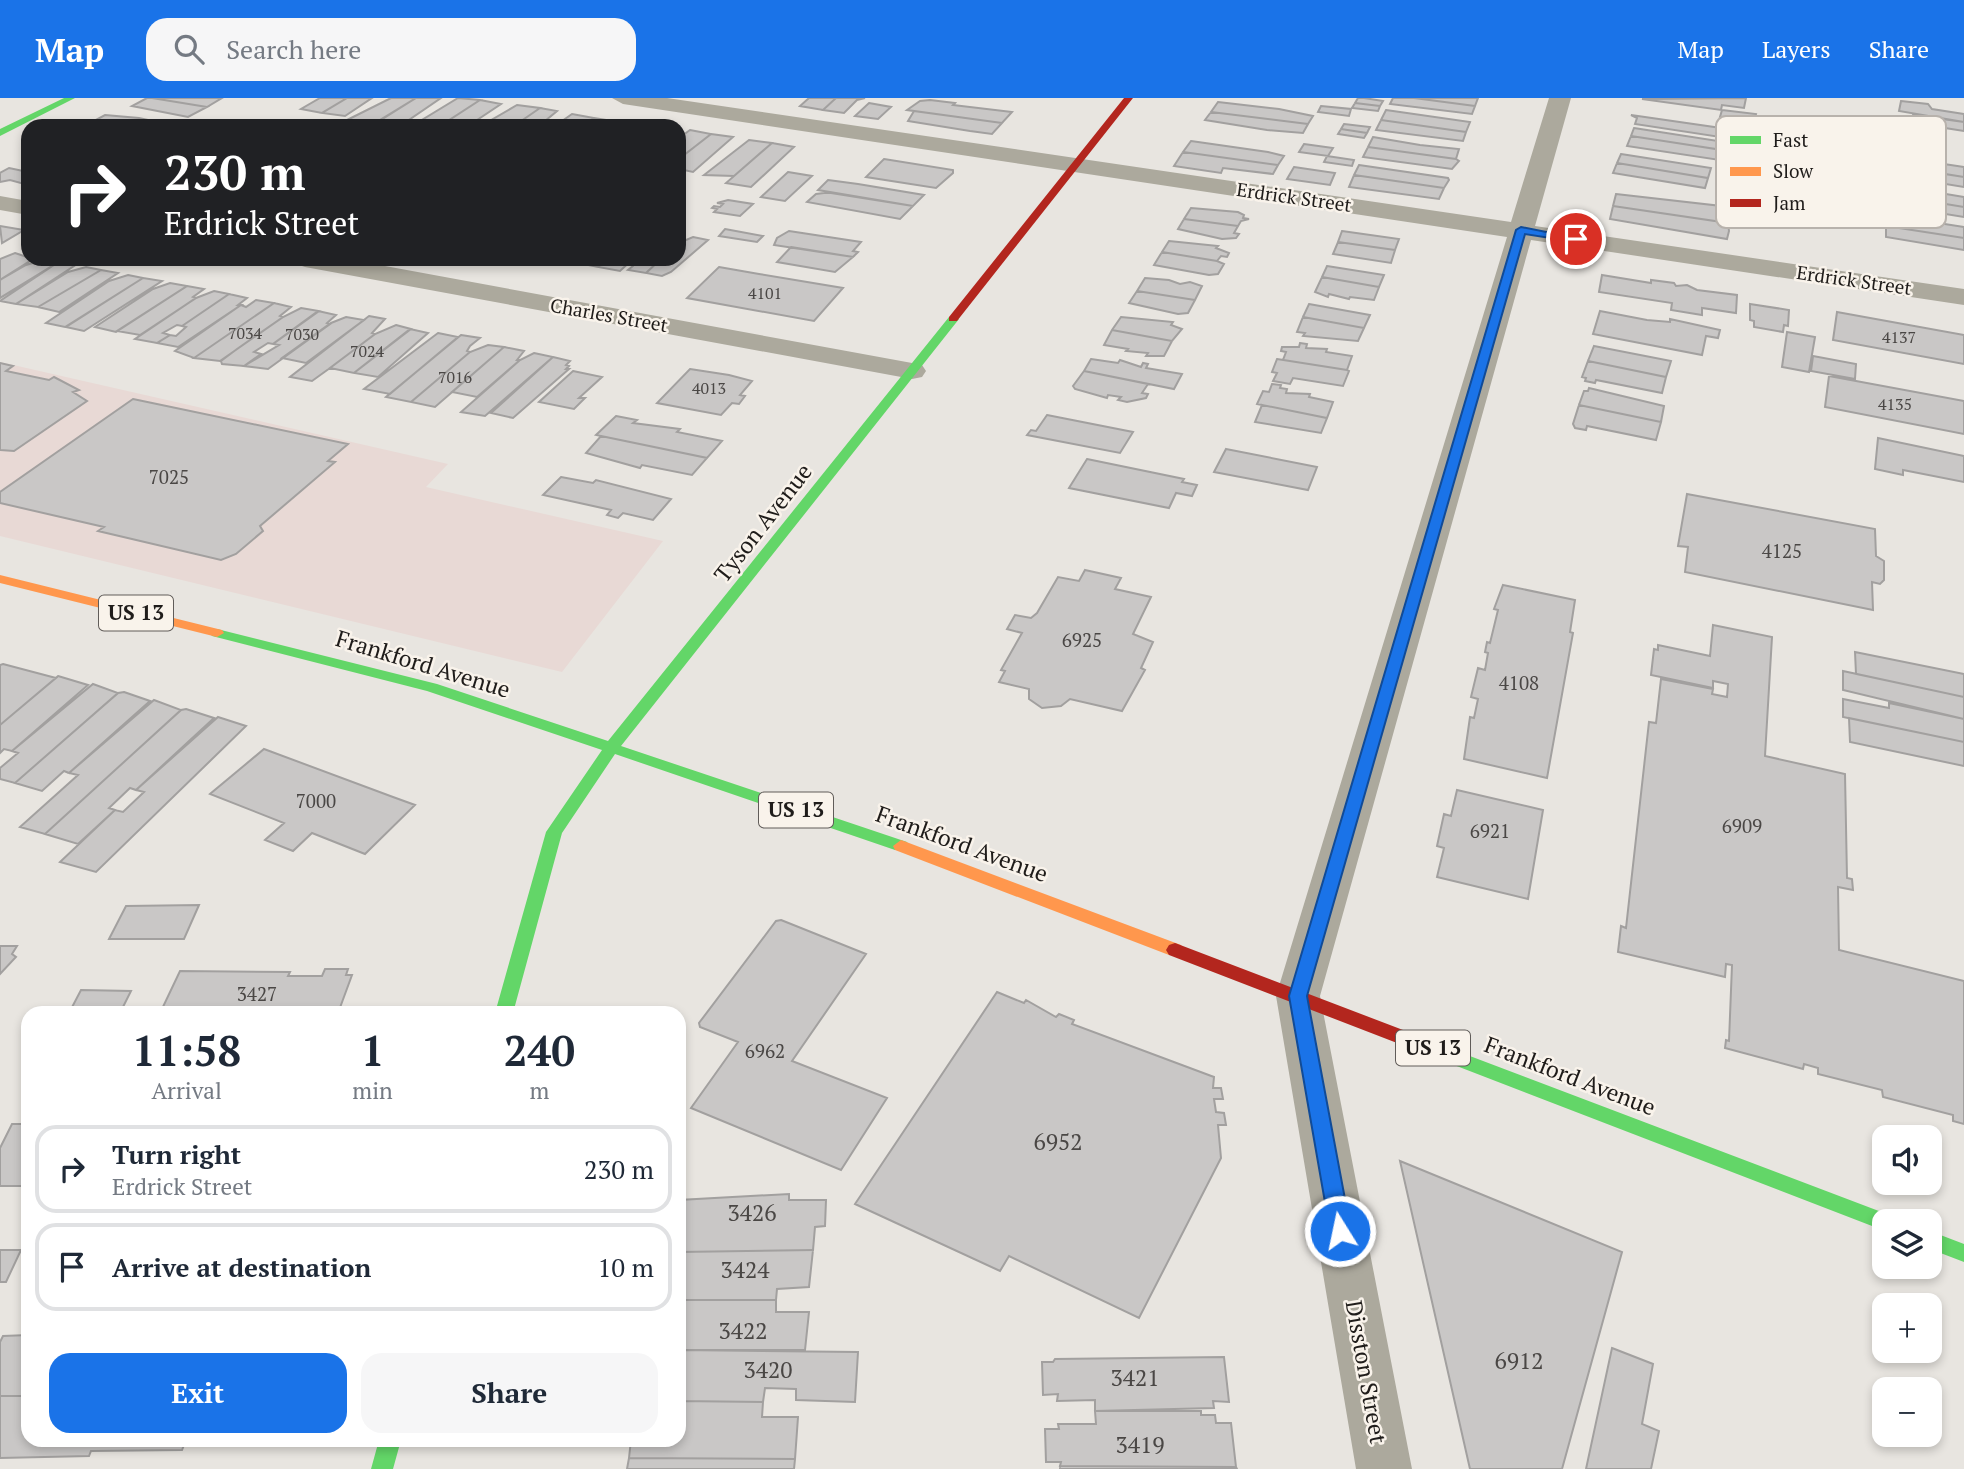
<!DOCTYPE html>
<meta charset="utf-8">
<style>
:root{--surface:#fff;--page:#f6f6f7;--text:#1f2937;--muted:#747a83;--line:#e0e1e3;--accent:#1a73e8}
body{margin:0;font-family:"PT Serif",serif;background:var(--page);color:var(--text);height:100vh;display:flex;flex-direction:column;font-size:26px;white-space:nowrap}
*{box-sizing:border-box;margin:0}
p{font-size:23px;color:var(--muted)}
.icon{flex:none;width:38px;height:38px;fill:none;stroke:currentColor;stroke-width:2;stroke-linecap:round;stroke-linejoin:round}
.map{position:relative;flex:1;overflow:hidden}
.side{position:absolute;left:21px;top:908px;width:665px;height:441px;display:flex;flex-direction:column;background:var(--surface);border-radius:21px;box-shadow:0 4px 10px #0003}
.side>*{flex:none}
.guide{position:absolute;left:21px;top:21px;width:665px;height:147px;border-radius:21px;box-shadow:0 4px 10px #0003;background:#202124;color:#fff;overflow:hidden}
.buttons{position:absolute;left:1872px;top:1027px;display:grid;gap:14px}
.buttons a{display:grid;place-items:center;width:70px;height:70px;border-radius:14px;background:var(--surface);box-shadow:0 4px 10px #0003;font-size:35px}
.pin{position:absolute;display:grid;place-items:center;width:60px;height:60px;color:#fff;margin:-30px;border:4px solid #fff;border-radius:50%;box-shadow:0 2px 7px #0007}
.me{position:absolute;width:77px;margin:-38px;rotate:350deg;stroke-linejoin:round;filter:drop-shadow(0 0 5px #0008)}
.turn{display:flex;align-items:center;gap:24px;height:147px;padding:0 28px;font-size:32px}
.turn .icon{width:91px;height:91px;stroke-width:2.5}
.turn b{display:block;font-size:49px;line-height:60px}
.eta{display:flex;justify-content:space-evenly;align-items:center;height:119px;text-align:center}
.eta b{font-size:42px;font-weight:600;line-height:49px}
.button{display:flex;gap:14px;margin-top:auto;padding:14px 28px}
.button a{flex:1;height:80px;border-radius:21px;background:var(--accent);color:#fff;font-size:28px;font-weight:600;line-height:80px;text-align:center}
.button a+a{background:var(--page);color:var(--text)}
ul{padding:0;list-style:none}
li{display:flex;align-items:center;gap:21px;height:88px;margin:0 14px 10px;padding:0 14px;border:4px solid var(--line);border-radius:21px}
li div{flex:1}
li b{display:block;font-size:26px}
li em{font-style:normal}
header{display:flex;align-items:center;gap:42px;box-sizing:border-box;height:98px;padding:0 35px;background:var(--accent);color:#fff}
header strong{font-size:33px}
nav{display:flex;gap:38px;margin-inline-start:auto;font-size:24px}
.search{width:490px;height:63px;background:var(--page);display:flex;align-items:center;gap:18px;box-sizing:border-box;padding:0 24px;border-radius:21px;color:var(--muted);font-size:26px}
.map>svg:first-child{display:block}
.commercial{fill:#e8d9d5}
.building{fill:#c9c7c6;stroke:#a2a09f;stroke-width:2}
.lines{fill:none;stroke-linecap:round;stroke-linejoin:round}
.street{fill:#aca99d;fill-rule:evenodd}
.fast{fill:#63d668;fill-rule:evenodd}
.slow{fill:#ff974d;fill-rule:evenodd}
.jam{fill:#b3261e;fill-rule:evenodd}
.route{fill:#1a73e8;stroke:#114b97;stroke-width:2}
.labels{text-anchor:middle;stroke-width:5;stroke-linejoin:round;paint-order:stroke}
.far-number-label{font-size:16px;fill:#4a4745}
.far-street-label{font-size:19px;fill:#1f1c1a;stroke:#f9f3eb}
.number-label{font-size:19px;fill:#4a4745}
.shield{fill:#f9f3eb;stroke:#605c59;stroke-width:2}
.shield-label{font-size:21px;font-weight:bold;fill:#1f1c1a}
.street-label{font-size:23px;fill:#1f1c1a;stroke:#f9f3eb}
.near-number-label{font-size:23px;fill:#4a4745}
.key{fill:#f9f3eb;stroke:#b8b2ac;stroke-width:2}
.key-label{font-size:19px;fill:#1f1c1a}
</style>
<header>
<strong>Map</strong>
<div class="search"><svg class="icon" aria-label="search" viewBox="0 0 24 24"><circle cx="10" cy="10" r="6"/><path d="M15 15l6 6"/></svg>Search here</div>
<nav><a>Map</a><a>Layers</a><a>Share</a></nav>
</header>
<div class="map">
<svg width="1964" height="1371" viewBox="0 0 1964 1371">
<rect width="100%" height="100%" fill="#e8e5e0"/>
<!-- commercial -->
<path class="commercial" d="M0,264l448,102 -22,23 237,54 -101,131 -562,-136z"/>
<!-- building -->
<path class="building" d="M147,0h5l55,9 -19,10 -56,-11z
M152,0h70l-15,9z
M320,0h27l-25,15 -21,-4z
M347,0h25l-27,18 -23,-3z
M391,0h25l-46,28h-35z
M416,0h25l-41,28 -27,-1z
M458,0l22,2 -40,26h-28z
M809,0h27l-13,12 -23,-4z
M836,0h29l-8,2 -13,13 -21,-3z
M1358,0h6l19,3 -3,5 -25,-3z
M1393,0h21l61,8 -3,8 -82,-10z
M1414,0h64l-3,8z
M1746,0l-2,10 -22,-3 -1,5 -79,-11z
M480,2l21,4 -33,22h-28z
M930,2l25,3 -2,2 59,7 -10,11 -95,-13 13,-9z
M1901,3l27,3 4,5 32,5v8l-65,-11z
M1218,4l61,7 34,7 -5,8 -97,-12z
M869,5l22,4 -13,12 -23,-3z
M1355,5l25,3 -2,5 -26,-3z
M517,7l23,3 -26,18h-33z
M1321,8l30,3 -2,7 -31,-4z
M540,10l17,3 -18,15h-25z
M1386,12l84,12 -4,10 -85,-12z
M1722,12l34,4 -2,8 -34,-5z
M914,13l88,12 -10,11 -22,-3 -62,-10z
M1211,14l97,12 -5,9 -36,-3 -62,-10z
M572,16l22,4 -12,8h-27z
M105,17l34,3 27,6 -49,2 -25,-4z
M1631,17l104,15 5,2 -5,1 -2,6 -98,-15 2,-6z
M1913,17l51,7v9l-32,-5v6l-23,-4z
M594,20l19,3 -7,5h-24z
M1381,22l85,12 -3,9 -87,-11z
M1344,26l26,3 -3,6 -26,-4z
M1634,30l97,15 -2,8 -98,-15z
M1341,31l26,4 -3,5 -26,-4z
M690,32l21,4 -32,25v-21z
M711,36l22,3 -40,35 -14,-3v-10z
M1631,38l98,15 -3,10 -99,-15z
M1373,39l47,8 39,4 -3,10 -88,-12z
M749,42l23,3 -38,33 -30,-1z
M1191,43l77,11 16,4 -6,9 -95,-13z
M772,45l22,4 -43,40 -25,-4z
M1304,46l29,4 -5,8 -29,-4z
M1368,49l88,12 3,2 -7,8 -89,-12z
M1183,54l95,13 -5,9 -50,-6 -2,5 -47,-7z
M1621,56l90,14 -3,10 -91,-15z
M1327,58l27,4 -2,6 -28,-4z
M1891,58l73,11v10l-74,-12z
M884,61l69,11v3l-17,15 -70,-11z
M1617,65l91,15 -3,10 -92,-15z
M1874,65l90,14v10l-92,-15z
M1359,67l89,13 1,2 -5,8 -90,-13z
M1294,69l41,6 -5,12 -43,-6z
M9,70l19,4v13l-18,-5 -10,2v-9z
M788,74l24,4 -27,25 -24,-4z
M1354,77l90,13 -5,11 -90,-12z
M828,82l30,4 66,11 -11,11 -95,-16z
M1892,87l72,12v10l-74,-12z
M1867,93l97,16v10l-99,-16z
M824,95h7l82,13 -13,13 -93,-17 9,-8z
M1616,96l114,13 1,8 -3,8 -115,-17z
M728,102l25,4 -13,12 -26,-4 3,-3 -5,-1 2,-2 6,1 3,-3 -6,-1z
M1613,108l115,17 1,8 -2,8 -117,-20z
M1191,110l47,4 6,3 -1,3 6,1 -8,2 -3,5 -54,-7z
M1887,117l77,12v11l-78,-12z
M1184,121l54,7 -4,7 5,1 -3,4 -14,1 -44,-10z
M0,128l24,4 -22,13z
M1886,128l78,12v12l-78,-13z
M725,131l38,7 -6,6 -38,-6z
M789,133l72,11 -8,9 5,1 -5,5 -79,-12 3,-7z
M1342,133l57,8 -4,11 -57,-8z
M693,139l15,3 -37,32 -9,4 -16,-3 15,-14h18v-16z
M1169,143l49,5 -2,2 13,5 -2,4 -6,-1 -4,5 -55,-9z
M1338,144l57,8 -4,13 -58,-9z
M791,149l62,10 -18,15 -58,-10z
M1162,154l55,9 7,3 -6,10 -9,1 -55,-10z
M15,155l18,6 -33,21v-21z
M46,161l14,2 -60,37v-18l26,-15z
M583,161h24l-9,8 -20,-4z
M607,161h26l-13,12 -22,-4z
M633,161h28l-15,14 -18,-3 5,-4 1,-4h-4z
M60,163l17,3 -61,40 -16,-3z
M1327,168l57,9 -5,12 -57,-10z
M86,169l15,3 -63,37 -22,-3 52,-32z
M719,169l40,7 84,14 -29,33 -127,-23z
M101,172l17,3 -59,39 -21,-5z
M128,177l15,3 -78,49 -19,-4 63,-42z
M1602,177l49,8v-3l23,3 2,3 11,-1 10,5 40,5 -1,18 -34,-5v7l-31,-5 1,-7 -73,-11z
M1322,179l57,10 -5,13 -24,-3 -1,2 -20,-5 -1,3 -13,-5z
M143,180l19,3 -78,50 -18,-4z
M1145,180l24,2 11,4 10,-2 12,4 -7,14 -58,-9z
M170,185l17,3 -71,46 -21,-5 58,-38z
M187,188l17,3 -11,8 3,1 -56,37 -23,-4z
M214,193l15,3 -47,32 -5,-1 -14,8 7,2 -13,8 -22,-4 61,-41z
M1137,193l58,9 -7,13 -10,1 -49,-11z
M229,196l18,4 -9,7h3l-63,42 -21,-4 13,-8 6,1 10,-9 -4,-1z
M256,202l18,3 -80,55 -19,-7 66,-46 5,2z
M274,205l17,4 -11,9 3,1 -63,44 -26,-3z
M1309,206l61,11 -6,13 -61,-11z
M1750,206l39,6 -1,16 -4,-1 -1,7 -29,-5v-6l-4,-1z
M301,210l18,3 -46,33 -5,-1 -14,9 7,2 -17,12 -22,-2 -1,-3 16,-12 46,-32z
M318,213l18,4 -9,8 3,1 -62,45 -24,-3 35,-21 -6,-1z
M1600,213l47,9 23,2v-3l50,11 -2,8 -12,-2 -4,19 -109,-21z
M1837,214l127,23v29l-131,-24z
M369,218l16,3 -13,14 3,1 -45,34 -18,13 -22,-4z
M346,219l18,3 -58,43 -24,-5 49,-35z
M1121,219l52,5 -2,3 11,4 -10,12 -60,-11z
M1303,219l61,11 -6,13 -55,-5 2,-3 -8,-1z
M396,227l15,4 -57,44 -24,-5 45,-34z
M410,231l18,4 -50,44 -24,-4z
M1112,232l60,11 -8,15h-18l2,-3 -22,-2 2,-2 -24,-4z
M1787,234l28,5 -6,35 -27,-5z
M438,235l20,4 -68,57 -26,-5z
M461,237l19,3 -10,8 -3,5 3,1 -59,50 -25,-5z
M1300,245l7,1 -1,4 21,1 -1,3 26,4 -5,14 -64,-10 3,-8 -5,-1 1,-4h17z
M488,247l16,2 -69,60 -24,-5 59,-50z
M1594,248l77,15 -5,16 -78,-16z
M504,249l20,4 -7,9h3l-43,37 -25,-5z
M534,255l19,4 -68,59 -24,-4 59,-52z
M1813,258l43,8 -1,15 -44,-8z
M553,259l17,4 -4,4 3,1 -3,3h3l-56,49 -22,-5z
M1091,261l27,4 2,-3 21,7 2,-4 5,1 -2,4 36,6 -8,15 -90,-18z
M1277,261l70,11 2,1 -6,15 -50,-8 -3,6 -17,-3 4,-8 -5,-1z
M1588,263l78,16 -4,16 -66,-13 -1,3 -10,-2 1,-3 -4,-1z
M0,265l13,3 -7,5 43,9 5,-3 25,13 -6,2 14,9 -73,50 -14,-1z
M690,271l39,6 23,6 -12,14 5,1 -6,8 -7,-1 -11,12 -64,-12z
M573,273l29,6 -23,21h6l-11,11 -35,-7z
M1084,273l64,13 -6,9 6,1 -2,4 -19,4 -9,-2 3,-3 -13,-2 -1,3 -32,-9 -2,-3z
M1829,278l135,25v33l-139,-27z
M1272,286l9,1 -1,3 7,1 -1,4 24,1 -1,3 24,5 -6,16 -70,-14 6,-13 6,1z
M1589,290l75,18 -3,16 -82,-17 5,-14h4z
M133,301l215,45 -20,17 7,1 -75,64 3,5 -27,23 -15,6 -123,-29 6,-4 -104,-24v-11z
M1262,307l65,13 -6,15 -66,-11z
M1579,307l82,17 -5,18 -69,-14 -1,4 -11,-2 -2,-4z
M1047,317l86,17 -13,21 -93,-18 4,-5 5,1z
M616,318l21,4 -4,3 47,6 -3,3 45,9 -15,17 -111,-23z
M601,338l106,22 -15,17 -50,-10 -2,3 -54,-15z
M1878,340l86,18v26l-61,-12v5l-28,-6z
M1226,351l91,18 -9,23 -94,-18z
M1087,361l97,20 -2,3 15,3 -5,11 -16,-3 -7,15 -100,-20z
M561,379l32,6 3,-3 75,19 -18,21 -30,-7 -5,5 -11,-3 4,-5 -68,-15z
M1687,396l188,35 1,27 8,5v19l-4,4 -8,-2 1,28 -188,-38 3,-25 -10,-1z
M1085,472l36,8 -6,11 36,8 -18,37 20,8 -12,26 4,2 -23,41 -52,-12 -9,7 -19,2 -13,-9v-10l-30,-7 6,-11 -4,-1 21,-37 -15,-4 8,-14 16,3 6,-5 21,-36 21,4z
M1503,487l72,15 -5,32 3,1 -26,145 -83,-19 6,-42 4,1 4,-19 -7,-2 7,-29 7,2 3,-17 -3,-1 2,-10 3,1 8,-33 -4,-1z
M1713,527l59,12 -7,119 80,18 2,104 5,1 1,11 -15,-3 1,63 125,31v143l-11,-3v-6l-70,-18 -1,-7 -64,-16v-6l-14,-4 -1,5 -78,-21 1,-8 3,1 3,-76 -6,-1 -1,13 -107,-25 3,-26 5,2 23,-206 7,1 5,-44 52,10 -1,5 15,3 1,-13 -15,-3v7l-62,-13 3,-26 4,1v-5l52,11z
M1855,554l109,22v23l-108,-23z
M3,566l53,14 -56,47v-60z
M1843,573l121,26v22l-121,-29z
M58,578l30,9 -76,66 -8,-2 -4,4v-28z
M93,586l25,9 -103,90 -15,-4v-11l18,-15 -6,-2z
M124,594l26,9 -81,72 -5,-2 -22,20 -27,-8 103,-90z
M1843,601l46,9v-5l75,16v23l-121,-25z
M154,602l27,10 -136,124 -25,-7 58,-52 -9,-2z
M186,611l28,9 -78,72 -6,-2 -21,20 6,2 -37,34 -33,-10 136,-124z
M218,619l28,9 -150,146 -36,-10 55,-52 8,2 21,-20 -8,-2z
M1849,620l115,24v24l-114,-24z
M264,651l129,48 22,8 -50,49 -53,-21 -19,18 -28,-11 19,-17 -74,-29z
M1457,692l86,20 -15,89 -91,-22 7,-29 -7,-2 7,-32 7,2z
M199,807l-15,34h-75l17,-33z
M781,822l85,34 -74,107 95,37 -46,72 -150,-62 47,-66 -38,-15 -1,-4 77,-102z
M0,848h17l-5,8 4,3 -16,17z
M325,871h23l-2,6h6l-14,38 -177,-2 19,-40 110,1 -2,4h34z
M81,892l50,1 -11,22h-51z
M997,894l27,11 2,-3 30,17 3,-3 15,6 -2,4 142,53 -1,11h8l2,11h-9l2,13 8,1 2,12h-8l3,33 -82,160 -130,-62 -9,15 -145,-67z
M170,914l168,1h-169z
M12,1026h16v62h-28v-38z
M1400,1063l222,91 -60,217h-92z
M789,1096v6h37l-1,26 -10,1 -2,23 -134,2v-52z
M0,1152h21l-15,32h-6z
M813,1152l-4,37 -32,2 -1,11h-97v-48z
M679,1202h97v12h33l-4,38h-126z
M28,1237v61h-28v-54l3,-6z
M1612,1250l41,16 -11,60 17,7 -8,38h-65z
M679,1252l179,2 -3,50 -59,-2v-11l-31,-1 -2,14 -84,-1z
M1224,1259l5,45 -16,-1 1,7 -119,3v-11l-38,1 1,-7 -15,1 -1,-33h11l2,-3z
M0,1298h28v44h158l-4,10 -91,1 -2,5 -89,2z
M679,1303l84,1 -1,15h36l-3,42 -166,-1 2,-18h48z
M1095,1313h106v4h14l1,8h15l5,44 -176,-1 1,-4h-15l-1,-33h14l-1,-5h38z
M629,1360l166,1 -1,10h-167z
M1060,1368l176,1 1,2h-177z"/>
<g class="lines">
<!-- street -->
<path class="street" d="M612,0h55l844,124 38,-124h22l-36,128 429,63v16l-433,-65 -211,756 92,473h-56l-80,-473 231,-759 -884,-133z
M0,98l28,5v14l-28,-5z
M292,161h55l565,104 10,2 4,6 -4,6 -10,2 -607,-112 -9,-3z"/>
<!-- fast -->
<path class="fast" d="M64,0h11l-75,38v-7z
M949,219l10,2 -338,427 286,96 2,4 -2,4h-12l-280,-96 -53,79 -49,180h-18l51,-181 56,-82 -175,-59 -215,-55 -2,-3 7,-4 220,55 171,57z
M1417,938l475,180 3,6h-10v9l-475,-183 -2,-5 2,-5z
M1930,1133l34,13v18l-34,-13z
M379,1342h22l-8,29h-22z"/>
<!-- slow -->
<path class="slow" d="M0,477l222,55 2,3 -7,4 -217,-54z
M901,742l280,105 3,5 -3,5h-12l-274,-105 -2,-4z"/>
<!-- jam -->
<path class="jam" d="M1124,0h9l-176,223h-8v-4z
M1175,845l249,95 2,5 -2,5 -7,2 -7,-2 -241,-93 -3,-5 3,-5z"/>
</g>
<!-- route -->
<path class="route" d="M1521,129l60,12 -5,3 -51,-8 -218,762 44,235 -3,6 -8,3 -7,-3 -3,-6 -41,-235 227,-766z"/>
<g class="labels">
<!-- far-number labels -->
<g class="far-number-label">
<text x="765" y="201">4101</text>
<text x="245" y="241">7034</text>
<text x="302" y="242">7030</text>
<text x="1899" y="245">4137</text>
<text x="367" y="259">7024</text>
<text x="455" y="285">7016</text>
<text x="709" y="296">4013</text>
<text x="1895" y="312">4135</text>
</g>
<!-- far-street labels -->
<g class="far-street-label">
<text transform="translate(1294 99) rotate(8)" y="7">Erdrick Street</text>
<text transform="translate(1854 182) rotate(8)" y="7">Erdrick Street</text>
<text transform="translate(609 217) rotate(10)" y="7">Charles Street</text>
</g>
<!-- number labels -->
<g class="number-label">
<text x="169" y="386">7025</text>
<text x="1782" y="460">4125</text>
<text x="1082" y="549">6925</text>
<text x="1519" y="592">4108</text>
<text x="316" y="710">7000</text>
<text x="1742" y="735">6909</text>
<text x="1490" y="740">6921</text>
<text x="257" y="903">3427</text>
<text x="765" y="960">6962</text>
</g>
<!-- shield labels -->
<g class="shield">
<rect x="99" y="497.5" width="74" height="35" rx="5"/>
<rect x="759" y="694.5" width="74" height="35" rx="5"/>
<rect x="1396" y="932.5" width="74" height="35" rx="5"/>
</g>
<g class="shield-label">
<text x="136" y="522">US 13</text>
<text x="796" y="719">US 13</text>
<text x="1433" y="957">US 13</text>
</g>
<!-- street labels -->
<g class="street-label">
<text transform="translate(763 425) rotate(-52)" y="8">Tyson Avenue</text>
<text transform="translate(423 566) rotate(17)" y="8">Frankford Avenue</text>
<text transform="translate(962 746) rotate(20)" y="8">Frankford Avenue</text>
<text transform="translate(1570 978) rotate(21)" y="8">Frankford Avenue</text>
<text transform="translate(1366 1274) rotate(80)" y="8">Disston Street</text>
</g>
<!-- near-number labels -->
<g class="near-number-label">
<text x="1058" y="1052">6952</text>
<text x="752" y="1123">3426</text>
<text x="745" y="1180">3424</text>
<text x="743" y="1241">3422</text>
<text x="1519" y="1271">6912</text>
<text x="768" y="1280">3420</text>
<text x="1135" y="1288">3421</text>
<text x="1140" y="1355">3419</text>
</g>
</g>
<!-- legend -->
<rect x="1716" y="18" width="230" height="112" rx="10" class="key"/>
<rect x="1730" y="38" width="31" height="8" fill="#63d668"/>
<rect x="1730" y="69" width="31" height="9" fill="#ff974d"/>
<rect x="1730" y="101" width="31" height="8" fill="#b3261e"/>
<g class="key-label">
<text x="1773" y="49">Fast</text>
<text x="1773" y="80">Slow</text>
<text x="1773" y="112">Jam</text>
</g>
</svg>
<div class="buttons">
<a><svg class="icon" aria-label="sound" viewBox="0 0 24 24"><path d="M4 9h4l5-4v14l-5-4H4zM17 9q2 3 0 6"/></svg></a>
<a><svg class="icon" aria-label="layers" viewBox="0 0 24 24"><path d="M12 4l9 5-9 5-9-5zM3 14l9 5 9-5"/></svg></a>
<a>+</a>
<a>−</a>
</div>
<div class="pin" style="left:1576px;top:141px;background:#d93025"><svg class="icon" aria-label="arrive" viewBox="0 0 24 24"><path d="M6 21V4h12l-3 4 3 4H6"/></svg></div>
<svg class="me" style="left:1340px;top:1133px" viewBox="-20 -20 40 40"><circle r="17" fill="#1a73e8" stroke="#fff" stroke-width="3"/><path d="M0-11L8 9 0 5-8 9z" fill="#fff"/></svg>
<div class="guide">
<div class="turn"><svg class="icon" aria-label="right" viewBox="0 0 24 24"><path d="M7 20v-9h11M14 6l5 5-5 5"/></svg><div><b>230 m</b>Erdrick Street</div></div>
</div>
<section class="side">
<div class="eta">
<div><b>11:58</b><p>Arrival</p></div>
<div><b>1</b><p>min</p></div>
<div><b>240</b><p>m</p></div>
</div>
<ul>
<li><svg class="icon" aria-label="right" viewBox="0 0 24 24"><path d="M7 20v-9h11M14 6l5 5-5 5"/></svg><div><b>Turn right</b><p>Erdrick Street</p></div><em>230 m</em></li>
<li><svg class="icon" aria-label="arrive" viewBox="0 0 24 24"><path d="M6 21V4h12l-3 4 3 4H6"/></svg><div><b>Arrive at destination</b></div><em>10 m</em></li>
</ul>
<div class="button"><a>Exit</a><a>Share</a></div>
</section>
</div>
